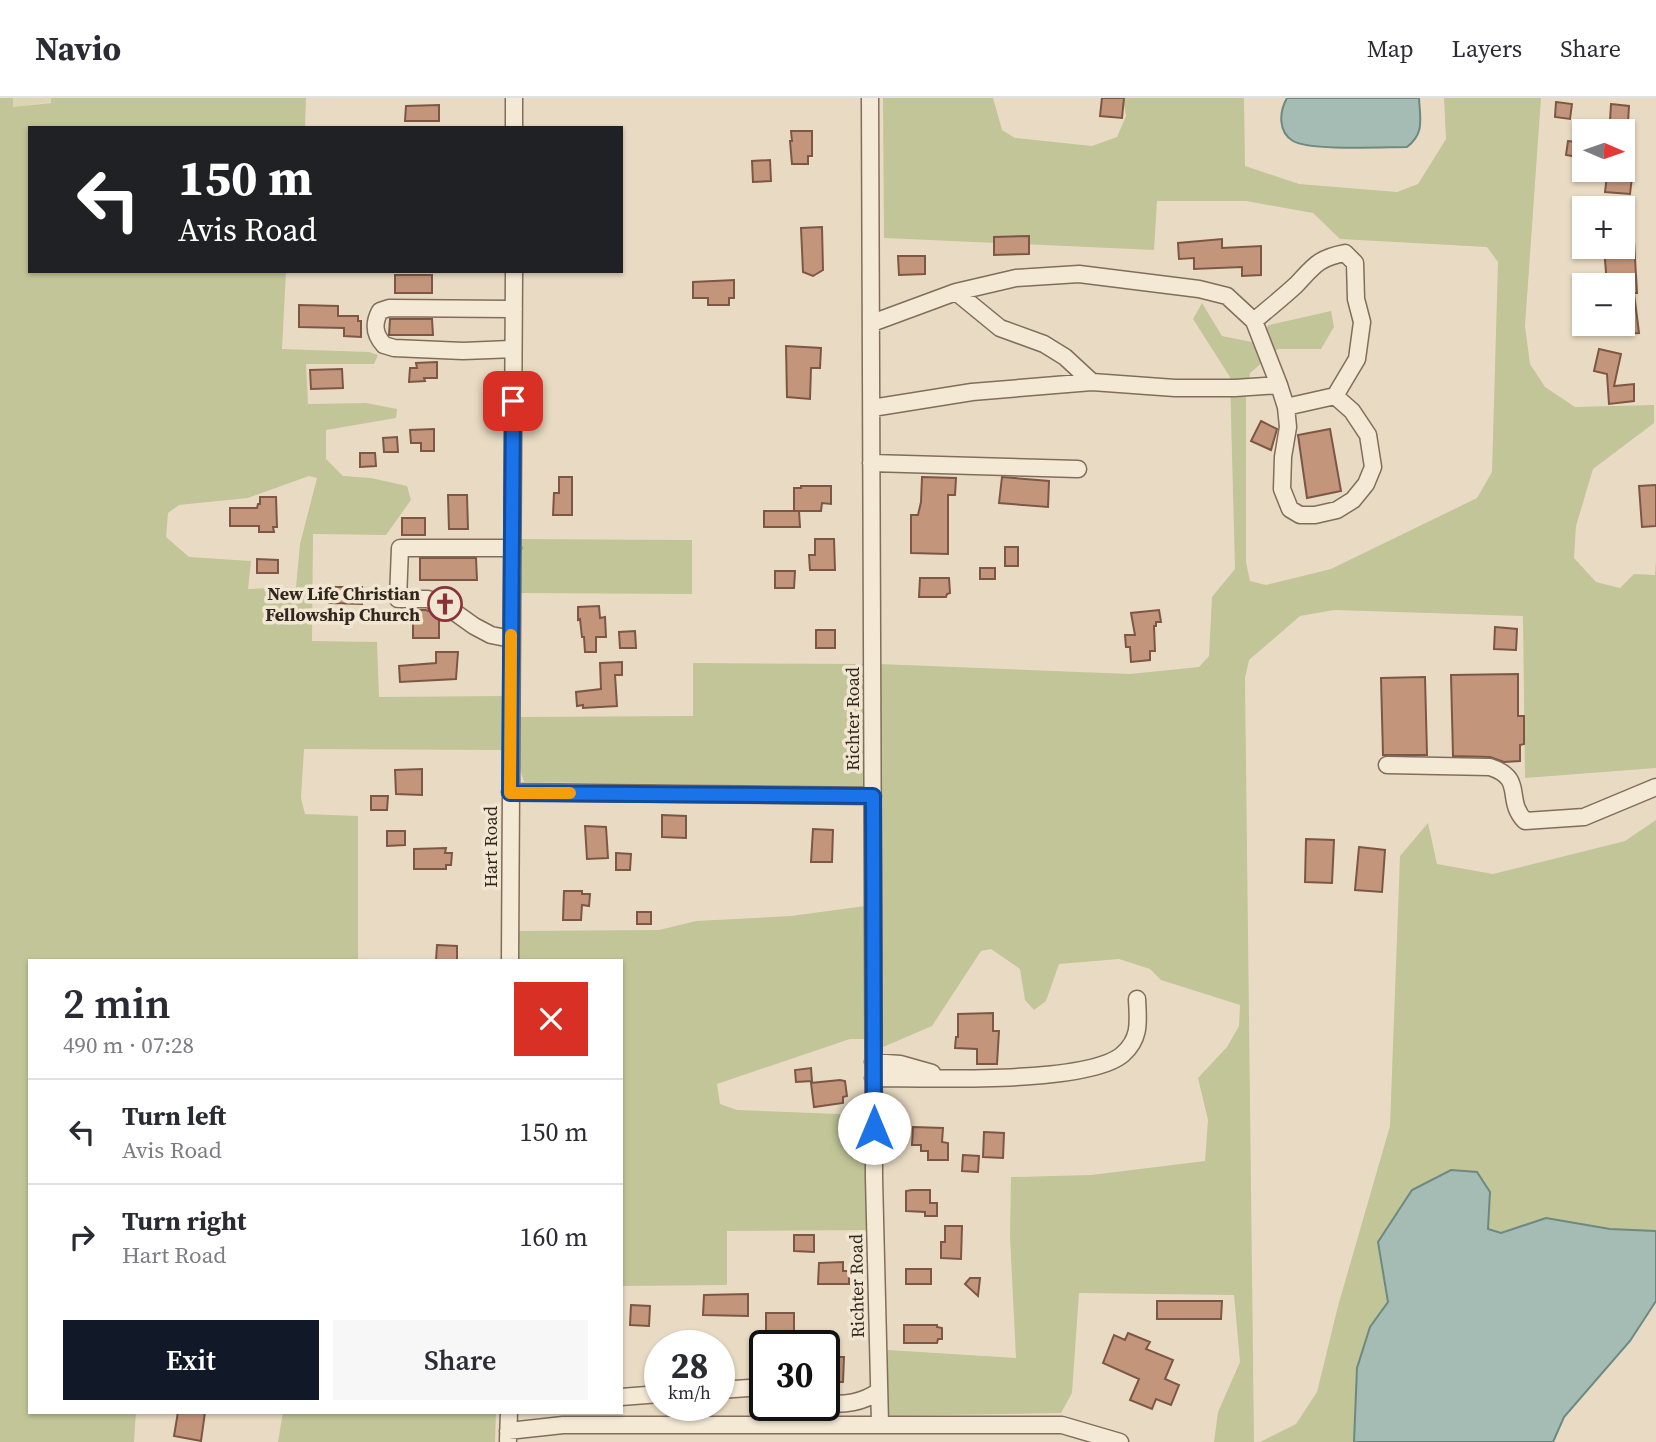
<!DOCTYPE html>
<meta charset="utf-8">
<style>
:root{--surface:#fff;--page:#f7f7f7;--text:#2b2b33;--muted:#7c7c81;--line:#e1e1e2;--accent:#111827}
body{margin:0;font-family:"Source Serif 4",serif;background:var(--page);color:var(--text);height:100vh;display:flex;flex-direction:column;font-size:26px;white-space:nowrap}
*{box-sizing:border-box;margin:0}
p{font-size:23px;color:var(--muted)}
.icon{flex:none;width:38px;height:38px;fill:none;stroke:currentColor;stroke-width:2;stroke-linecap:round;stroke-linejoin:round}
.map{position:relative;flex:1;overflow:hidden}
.sheet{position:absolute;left:28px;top:861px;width:595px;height:455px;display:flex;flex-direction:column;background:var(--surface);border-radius:0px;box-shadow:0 2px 5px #0004}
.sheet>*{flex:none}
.hud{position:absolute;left:28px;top:28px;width:595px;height:147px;border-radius:0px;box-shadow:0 2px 5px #0004;background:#202124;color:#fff;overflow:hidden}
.needle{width:46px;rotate:92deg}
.controls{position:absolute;left:1572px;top:21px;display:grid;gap:14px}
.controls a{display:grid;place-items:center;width:63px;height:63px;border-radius:0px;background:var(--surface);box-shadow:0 2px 5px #0004;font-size:35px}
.speed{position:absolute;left:644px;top:1232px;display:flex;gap:14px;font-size:35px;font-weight:700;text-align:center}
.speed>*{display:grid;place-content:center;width:91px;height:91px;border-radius:50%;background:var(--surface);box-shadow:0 2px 5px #0004;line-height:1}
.speed small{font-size:18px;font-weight:400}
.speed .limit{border:4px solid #111;border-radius:10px;background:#fff;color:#111}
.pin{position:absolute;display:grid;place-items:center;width:60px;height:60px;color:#fff;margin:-30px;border-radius:14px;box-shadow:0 4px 10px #0006}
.me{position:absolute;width:77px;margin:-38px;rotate:0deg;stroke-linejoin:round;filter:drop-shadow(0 0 5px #0008)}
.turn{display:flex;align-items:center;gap:24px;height:147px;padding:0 35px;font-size:32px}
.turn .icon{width:91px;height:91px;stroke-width:2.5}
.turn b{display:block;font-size:49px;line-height:60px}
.round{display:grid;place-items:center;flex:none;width:74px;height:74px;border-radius:0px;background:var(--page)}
.overview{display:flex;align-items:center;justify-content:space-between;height:119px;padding:0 35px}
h1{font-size:42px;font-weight:600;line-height:52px}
.primary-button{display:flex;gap:14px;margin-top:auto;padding:14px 35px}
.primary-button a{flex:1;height:80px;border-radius:0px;background:var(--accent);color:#fff;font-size:28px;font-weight:600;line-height:80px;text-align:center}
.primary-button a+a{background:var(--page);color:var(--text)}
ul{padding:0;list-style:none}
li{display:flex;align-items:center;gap:21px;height:105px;padding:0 35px;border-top:2px solid var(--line)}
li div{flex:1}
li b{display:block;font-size:26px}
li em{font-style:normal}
header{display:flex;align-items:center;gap:42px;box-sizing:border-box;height:98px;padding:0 35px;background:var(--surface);border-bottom:2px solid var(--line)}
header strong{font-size:33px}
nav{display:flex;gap:38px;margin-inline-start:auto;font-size:24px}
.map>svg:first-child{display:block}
.farmland{fill:#ddd4b1}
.green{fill:#c2c598;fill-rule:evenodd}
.water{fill:#a4bcb4;stroke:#6d8980;stroke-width:2}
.building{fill:#c3967c;stroke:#7d5744;stroke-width:2}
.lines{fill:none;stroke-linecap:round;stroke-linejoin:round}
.minor-casing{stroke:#816d5c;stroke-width:19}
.minor{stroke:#f4e9d5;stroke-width:16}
.route-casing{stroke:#114b97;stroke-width:18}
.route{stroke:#1a73e8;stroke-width:12}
.slow{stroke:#f59e0b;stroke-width:12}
.labels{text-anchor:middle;stroke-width:7;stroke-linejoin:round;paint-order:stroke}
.poi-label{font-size:18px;font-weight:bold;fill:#32271e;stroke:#f1e6d1;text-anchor:end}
.street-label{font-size:18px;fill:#32271e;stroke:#f1e6d1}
</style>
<header>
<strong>Navio</strong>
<nav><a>Map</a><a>Layers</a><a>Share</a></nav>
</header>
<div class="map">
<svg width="1656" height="1344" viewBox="0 0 1656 1344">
<rect width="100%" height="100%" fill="#e9dbc3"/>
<!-- farmland -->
<path class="farmland" d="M13,0h38v4l-38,5z"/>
<!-- green -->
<path class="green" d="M0,0h13v9l38,-4v-5h255l-1,30h-275v143h256l-4,78 87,3 9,3 -4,9h-68l2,40 58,-1 31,6 -1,9 -70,12v29l17,17 28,2 36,8 4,14 -25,35 -73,-1 -1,107 65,1 2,55 125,-1v54l-200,-1 -3,49 4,16 53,2v145h-328v451h106l-2,30h-134zM309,378l8,2 -17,66 -4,43 -48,2 3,-28 -62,-4 -23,-20 2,-24 11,-8 69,-7z
M883,0h110l9,32 13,8 77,8 25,-9 9,-21 -3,-18h121l1,68 54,18 98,8 21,-8 28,-45 -2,-41h97l-16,228 5,38 15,23 30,20 79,-2v18l-61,46 -17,57 -2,32 22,24 24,6 14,-14 21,1 1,-15v208l-131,10 -2,-162 -189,-6 -34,6 -51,44 -4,18 9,764h-40l4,-30 22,-50 -6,-67 -155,-2 -7,100 -11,20 -174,3 1,-66 128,8 -6,-121 1,-60 80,-2 114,-14 3,-41 -10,-42 29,-31 12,-21 1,-21 -79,-25 -11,-11 -31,-10 -60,5 -13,37 -12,9 -9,-10 -5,-31 -29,-20 -10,2 -49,75 -49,21 -4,-383 251,10 69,-7 10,-11 3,-59 23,-28 -5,-192 -37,-58 9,-16 20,33 30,6 17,-17 62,-14 3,16 -13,22h-43l-28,24 -4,23v166l4,19 16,4 65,-16 146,-71 15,-26 6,-210 -11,-15 -147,-8 -27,-26 -67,-12h-89l-3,49 -270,-12z
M518,441l174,1v54l-175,-1z
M693,565l175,1 -1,123 -343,-5 -5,-16 -1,-49 175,-1z
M1656,722v411l-46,-2 -64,-11 -45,15 -14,-4 3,-37 -112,50 10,60 -18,25 -13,41 -3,74h-94l36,-18 21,-32 21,-86 52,-180 10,-270 28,-33 9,41 56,10 132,-33z
M865,808l-1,60 2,73h-16l-133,45 3,20 17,6 127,5 4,115 -141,1v54l-106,1v-325h-102v-30l140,-1 37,-9 95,-5z
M283,1314h213l-1,30h-217z"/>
<!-- water -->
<path class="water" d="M1287,0h132c1,21 6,35 -12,49 -23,0 -97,4 -114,-6 -15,-9 -14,-29 -6,-43z
M1451,1072l26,2 13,20 -2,37 13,4 45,-15 64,11 46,2v70l-26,40 -66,76 -11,25h-199l3,-74 13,-41 18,-25 -10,-60 34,-52z"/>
<!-- building -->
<path class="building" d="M1102,0h22l-2,20 -22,-2z
M1556,4l16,2 -2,15 -15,-2z
M1611,6l18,2 -1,17 -18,-2z
M439,7v16h-34l1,-15z
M791,33h21v25h-4v8h-16l-2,-23h2z
M1568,43l16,2v15l-18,-3z
M770,62l1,21 -18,1 -1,-21z
M1607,77l25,2 -2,17 -25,-2z
M822,129l1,43 -10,6 -10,-4 -2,-44z
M1029,138v18l-35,1v-18z
M1222,141v9l39,-2v29l-19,1v-9l-48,2v-11l-15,1 -1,-16z
M1634,143l3,52h-3l5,40 -17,1v-49h-15l-3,-38h18v-5z
M898,158h27v18l-26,1z
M395,177h37v18h-37z
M734,182v18h-5v7h-21v-7h-15v-16z
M299,207l39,1v10h20v5h3v16l-17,-1v-8l-45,-1z
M390,221h42l1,16h-44z
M786,248l35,2 -1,20h-9l-1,31 -23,-2z
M1599,251l22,5 -7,32 20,-2v17l-25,3 -2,-30 -13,-3z
M437,264v16h-13l1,3 -16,1 1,-14h7l-1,-5z
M342,271l1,19 -32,1 -1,-19z
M1261,323l16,8 -6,21 -20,-9z
M434,331v22h-13v-8h-10l-1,-13z
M1330,331l11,62 -34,7 -9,-63z
M397,339l1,15h-14l-1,-14z
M360,355h15l1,13 -16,1z
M559,379h13v38h-19l1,-22h5z
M922,379l34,1 -1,17h-7v59l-37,-1v-38h7l3,-13z
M1002,379l47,4 -1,26 -49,-4z
M1656,387v41l-14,1 -3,-41z
M801,388h30v18l-9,-1 -1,8h-27v-23h7z
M448,397h19l1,34h-19z
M260,399h16l1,30h-4l1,5h-15v-6h-29v-18h27l1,-4h2z
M764,413h35l1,16h-36z
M402,420h23v17h-23z
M815,441h19l1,31h-25l-1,-15h6z
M1005,449h13v19h-13z
M420,460h56l1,22h-57z
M257,461l21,1v13h-21z
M980,470h15v11h-15z
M775,473h20l-1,17h-19z
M920,480h29l1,15 -3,1 -1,3h-27z
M329,489h33v17l-33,-1z
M599,508l1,12 5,-1 1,20h-10v15h-11l-1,-15h-2l-2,-18 -2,1v-13z
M413,512h13l13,5v23h-26z
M1159,512l2,12h-5v4h-2l1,25h-5v9l-19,2 -1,-15h-4l-1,-12h10l-4,-22z
M1495,529l22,2 -1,21 -22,-1z
M816,532h19v18h-19z
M635,533l1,17h-16l-1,-16z
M436,554h22l-2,27 -56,3 -1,-16 37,-3z
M622,564v13h-7l2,31 -34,2v-3l-6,1 -1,-14 25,-3 -1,-26z
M1518,576v42h6v28l-4,1v16l-16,1 -14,-5 -37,-1 -2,-81z
M1425,579l2,78h-44l-2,-77z
M422,671v26l-26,-1 -1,-24z
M371,698h17l-1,14h-16z
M662,717l24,1v22l-24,-1z
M585,728l21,1 2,31 -21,1z
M813,731l20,1 -1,32h-21z
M387,733h18v14l-18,1z
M1306,741l28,1 -2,43 -27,-1z
M1359,749l26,3 -3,42 -27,-2z
M446,750l-1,5h7l-1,12h-5v4h-32v-20z
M616,755l15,1 -1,16h-14z
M564,793h18v3h8l-1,12 -7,-1 -1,15h-18z
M637,814h14v12h-14z
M437,847l20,1v15h-21z
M993,915v18h6l-2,33h-20v-15l-22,-1 1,-11h2v-23z
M811,970l1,13 -16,1 -1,-12z
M840,982l5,1 2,15 -4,1v6l-29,4 -3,-24z
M913,1029l30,1 -1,14 6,1v17h-20v-9h-7v-6h-9z
M984,1034l20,1 -1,25 -20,-1z
M963,1057l16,1 -1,16 -16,-1z
M912,1092h18v13h7v13h-12v-4l-19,-1v-20z
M945,1128h17l-1,33 -20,-1v-16h4z
M794,1137h20v17l-20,-1z
M843,1164v9h6v13h-31l1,-21z
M906,1171h25v15h-25z
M970,1180h10l-2,18 -13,-12z
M748,1196v22l-45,-1 1,-20z
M1157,1203h65l-1,18h-64z
M631,1207l19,1 -1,20 -19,-1z
M766,1215h28v28h-28z
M904,1227h33v2l5,1v11h-4l-1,4h-33z
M1128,1235l22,9 -4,7 27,11 -8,19 14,6 -8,20 -15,-6 -4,10 -22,-9 9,-21 -36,-16 11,-28 11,5z
M824,1259h20l-1,25h-19z
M178,1314h27l-4,29 -27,-5z"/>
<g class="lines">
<!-- minor casing -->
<g class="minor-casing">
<path id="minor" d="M514,0v30
M870,0l4,1080 6,245
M956,194l44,36 44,16 21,13 27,25
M872,225l84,-31 60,-14 63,-4 120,15 28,7 27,25 25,64 7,22 2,20 -5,30 -1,32 8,20 10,6h15l22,-5 16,-10 13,-16 7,-17 -5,-32 -16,-24 -17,-15 22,-37 5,-37 -6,-23 -1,-36 -10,-10c-27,5 -31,13 -49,32 -13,12 -28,24 -42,36
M513,251l-50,2 -69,-3 -10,-3c-10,-11 -11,-21 -4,-34l9,-3 125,1
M1286,309l49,-11
M872,310l100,-16 120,-10 83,6h60l44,-3
M871,365l207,6
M511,541l-20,-4 -17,-9 -28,-20 -18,-7h-30l2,-51h113
M1387,667l103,2c36,12 14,32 35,54l59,-4 72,-30
M510,694l363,4
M510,863l4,-690
M873,964l27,2 32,9
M873,980c51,0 215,7 250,-24 18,-16 15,-33 14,-55
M719,1292l46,-3
M621,1299l39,-3
M824,1305c21,2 38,0 55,-12
M508,1333l55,-6h499l58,17
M508,1342l1,-28"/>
</g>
<!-- minor -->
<use href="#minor" class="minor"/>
</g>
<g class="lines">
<!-- route casing -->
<g class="route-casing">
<path id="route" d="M513,303l-3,392 363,3 1,332"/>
</g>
<!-- route -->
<use href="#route" class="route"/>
<!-- slow -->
<path class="slow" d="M511,537l-1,158h60"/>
</g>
<!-- icons -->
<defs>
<g id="church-ring" transform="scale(1.75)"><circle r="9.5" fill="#f1e6d1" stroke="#893238" stroke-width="1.5"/><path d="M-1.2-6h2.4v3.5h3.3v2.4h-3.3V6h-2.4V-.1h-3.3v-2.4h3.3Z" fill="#893238"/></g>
</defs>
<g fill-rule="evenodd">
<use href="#church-ring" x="445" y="506"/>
</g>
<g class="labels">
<!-- poi labels -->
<g class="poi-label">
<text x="420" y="502">New Life Christian<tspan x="420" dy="21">Fellowship Church</tspan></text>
</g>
<!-- street labels -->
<g class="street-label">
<text transform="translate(853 621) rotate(-90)" y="6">Richter Road</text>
<text transform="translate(491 749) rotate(-90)" y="6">Hart Road</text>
<text transform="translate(857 1188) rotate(-91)" y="6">Richter Road</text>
</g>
</g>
</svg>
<div class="controls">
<a><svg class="needle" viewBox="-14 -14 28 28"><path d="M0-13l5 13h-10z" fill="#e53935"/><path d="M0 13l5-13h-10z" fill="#7c7c81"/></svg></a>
<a>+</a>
<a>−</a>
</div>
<div class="speed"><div>28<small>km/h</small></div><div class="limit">30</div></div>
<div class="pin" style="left:513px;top:303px;background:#d93025"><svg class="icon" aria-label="arrive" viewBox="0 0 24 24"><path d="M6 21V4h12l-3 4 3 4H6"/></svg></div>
<svg class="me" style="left:874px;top:1030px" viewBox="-20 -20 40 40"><circle r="19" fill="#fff"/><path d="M0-13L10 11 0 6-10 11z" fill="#1a73e8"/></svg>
<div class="hud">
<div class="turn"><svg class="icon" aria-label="left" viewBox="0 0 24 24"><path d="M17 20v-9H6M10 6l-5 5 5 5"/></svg><div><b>150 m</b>Avis Road</div></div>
</div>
<section class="sheet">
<div class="overview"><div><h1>2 min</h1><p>490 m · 07:28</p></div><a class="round" style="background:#d93025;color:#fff"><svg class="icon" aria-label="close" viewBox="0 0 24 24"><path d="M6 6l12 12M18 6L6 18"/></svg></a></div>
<ul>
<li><svg class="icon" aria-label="left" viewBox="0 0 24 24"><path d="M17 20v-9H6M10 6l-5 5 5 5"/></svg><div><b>Turn left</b><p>Avis Road</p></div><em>150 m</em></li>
<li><svg class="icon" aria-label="right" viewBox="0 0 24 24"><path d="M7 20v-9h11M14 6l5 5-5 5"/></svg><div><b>Turn right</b><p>Hart Road</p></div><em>160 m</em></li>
</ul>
<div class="primary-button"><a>Exit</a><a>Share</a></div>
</section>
</div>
